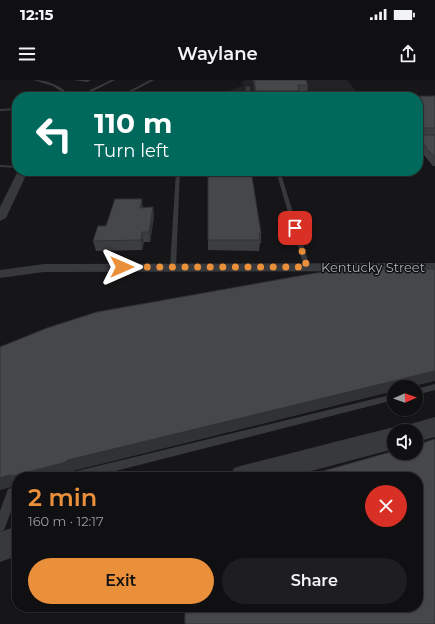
<!DOCTYPE html>
<meta charset="utf-8">
<style>
:root{--surface:#101012;--page:#1e1e20;--text:#f1f3f6;--muted:#9c9d9f;--line:#303032;--accent:#eb903a}
body{margin:0;font-family:Montserrat,sans-serif;background:var(--page);color:var(--text);height:100vh;display:flex;flex-direction:column;font-size:15px;white-space:nowrap}
*{box-sizing:border-box;margin:0}
p{font-size:13px;color:var(--muted)}
.icon{flex:none;width:22px;height:22px;fill:none;stroke:currentColor;stroke-width:2;stroke-linecap:round;stroke-linejoin:round}
.map{position:relative;flex:1;overflow:hidden}
.sheet{position:absolute;left:12px;top:392px;width:411px;height:140px;display:flex;flex-direction:column;background:var(--surface);border-radius:16px;box-shadow:0 1px 3px #0004,0 0 0 1px var(--line)}
.sheet>*{flex:none}
.top-card{position:absolute;left:12px;top:12px;width:411px;height:84px;border-radius:16px;box-shadow:0 1px 3px #0004,0 0 0 1px var(--line);background:#00695c;color:#fff;overflow:hidden}
.needle{width:26px;rotate:88deg}
.buttons{position:absolute;left:387px;top:300px;display:grid;gap:8px}
.buttons a{display:grid;place-items:center;width:36px;height:36px;border-radius:50%;background:var(--surface);box-shadow:0 1px 3px #0004,0 0 0 1px var(--line);font-size:20px}
.pin{position:absolute;display:grid;place-items:center;width:34px;height:34px;color:#fff;margin:-17px;border-radius:8px;box-shadow:0 2px 6px #0006}
.me{position:absolute;width:44px;margin:-22px;rotate:90deg;stroke-linejoin:round;filter:drop-shadow(0 0 3px #0008)}
.turn{display:flex;align-items:center;gap:14px;height:84px;padding:0 16px;font-size:18px}
.turn .icon{width:52px;height:52px;stroke-width:2.5}
.turn b{display:block;font-size:28px;line-height:34px}
.round{display:grid;place-items:center;flex:none;width:42px;height:42px;border-radius:21px;background:var(--page)}
.head{display:flex;align-items:center;justify-content:space-between;height:68px;padding:0 16px}
h1{font-size:24px;font-weight:600;line-height:30px;color:var(--accent)}
.cta{display:flex;gap:8px;margin-top:auto;padding:8px 16px}
.cta a{flex:1;height:46px;border-radius:24px;background:var(--accent);color:#111;font-size:16px;font-weight:600;line-height:46px;text-align:center}
.cta a+a{background:var(--page);color:var(--text)}
.status{display:flex;justify-content:space-between;align-items:center;height:28px;padding:0 20px;background:var(--surface);direction:ltr}
.status svg{height:11px;fill:currentColor}
header{display:flex;justify-content:space-between;align-items:center;height:52px;padding:0 16px;background:var(--surface);font-size:18px;font-weight:600}
.map>svg:first-child{display:block}
.built{fill:#222225}
.lines{fill:none;stroke-linecap:round;stroke-linejoin:round}
.service{fill:#37393c;fill-rule:evenodd}
.minor{fill:#37393c;fill-rule:evenodd}
.tertiary{fill:#37393c;fill-rule:evenodd}
.wall{fill:#3b3d40}
.shaded-wall{fill:#303234}
.building{fill:#45474b;stroke:#303234}
.route{stroke:#eb903a;stroke-width:7;stroke-dasharray:0 12.6}
.labels{text-anchor:middle;stroke-width:3;stroke-linejoin:round;paint-order:stroke}
.street-label{font-size:13px;fill:#a8b0b7;stroke:#111113}
</style>
<div class="status"><b>12:15</b><svg viewBox="0 0 49 12"><path d="M0 12V9h3v3zM5 12V6h3v6zM10 12V3h3v9zM15 12V0h3v12zM26 1h20v11H26zM47 4h2v5h-2z"/></svg></div>
<header><svg class="icon" aria-label="menu" viewBox="0 0 24 24"><path d="M4 6h16M4 12h16M4 18h16"/></svg>Waylane<svg class="icon" aria-label="share" viewBox="0 0 24 24"><path d="M12 15V3M7 8l5-5 5 5M5 13v7h14v-7"/></svg></header>
<div class="map">
<svg width="435" height="544" viewBox="0 0 435 544">
<rect width="100%" height="100%" fill="#161618"/>
<!-- built -->
<path class="built" d="M246,0h101l14,17h-150l34,-12 -5,-2z"/>
<g class="lines">
<!-- service -->
<path class="service" d="M33,0c16,0 28,6 39,17h-4l-2,-2 -10,2 9,-3 -12,-8z
M111,0h4l-34,17h-5z
M150,0h4l-32,17h-4z
M248,6l2,1 -1,10h-4l1,-10z
M321,13l-1,2 -23,2 2,-1z
M17,28v2l-17,1v-2z
M0,85l17,1v2l-17,-1z
M176,91h4l-4,96 -3,2 -3,-2z
M276,91h4l30,96 -1,1 -2,1 -3,-2z
M435,304v6l-19,5v-6z
M394,314v6l-302,77h-24l1,-3 4,-2z
M17,406v10l-13,34 -4,2v-21l8,-22z"/>
<!-- minor -->
<path class="minor" d="M18,91h10l-22,47 -6,3v-14z
M435,183v8l-391,1 -44,6v-8l44,-6z"/>
<!-- tertiary -->
<path class="tertiary" d="M435,337v20l-19,5v-11h-12l3,-6z
M394,347l9,4h-9v18l-105,28h-59l4,-9 10,-3z
M17,446v30l-17,6v-30z"/>
</g>
<!-- wall -->
<path class="wall" d="M74,0h17l-4,2z
M253,0h53l2,5 -1,7h-8v3l-2,2h-41z
M435,16v70h-2l-9,-11 -1,-2h-5v-15l6,-2 1,-1h-7v-38z
M208,91l53,62v10h-1l-1,8 -51,-1z
M143,127h10l1,10 -4,25h-6l-2,8 -46,1 -3,-10 13,-15z
M0,267l73,124 -5,2 -14,4h-37v8l-17,5z"/>
<!-- shaded-wall -->
<path class="shaded-wall" d="M299,8v7l-3,2 1,-6z
M142,119l1,9h-3z
M153,127l1,10 -4,25 -1,-10z
M142,152l2,10 -2,8 -1,-10z
M435,291v10l-25,6h-16v4l-321,80 -5,2 -14,4h-37v7l-5,-8 56,-16z
M10,395l7,10 -17,5v-12z"/>
<!-- building -->
<path class="building" d="M254,0h52l2,5h-10l1,3 -2,3h-41z
M435,16v32h-17v-31h-56z
M425,55h10v23l-9,-10v-2h-8v-8l7,-2z
M208,91h43l10,62h-2l1,7h-52z
M115,119h27l-2,9 13,-1 -4,25h-7l-1,8 -48,1 5,-15h8z
M347,189h88v102l-367,89 -5,3 -51,13 -2,-1 -10,3v-131l47,-19 50,-16 213,-38z
M435,359v185h-250v-17h233v-130h-116l92,-26v2h22v-8z"/>
<g class="lines">
<!-- route -->
<path class="route" d="M122,187h185l-12,-39"/>
</g>
<g class="labels">
<!-- street labels -->
<g class="street-label">
<text x="373" y="192">Kentucky Street</text>
</g>
</g>
</svg>
<div class="buttons">
<a><svg class="needle" viewBox="-14 -14 28 28"><path d="M0-13l5 13h-10z" fill="#e53935"/><path d="M0 13l5-13h-10z" fill="#9c9d9f"/></svg></a>
<a><svg class="icon" aria-label="sound" viewBox="0 0 24 24"><path d="M4 9h4l5-4v14l-5-4H4zM17 9q2 3 0 6"/></svg></a>
</div>
<div class="pin" style="left:295px;top:148px;background:#d93025"><svg class="icon" aria-label="arrive" viewBox="0 0 24 24"><path d="M6 21V4h12l-3 4 3 4H6"/></svg></div>
<svg class="me" style="left:122px;top:187px" viewBox="-20 -20 40 40"><path d="M0-17L14 15 0 8-14 15z" fill="#eb903a" stroke="#fff" stroke-width="4"/></svg>
<div class="top-card">
<div class="turn"><svg class="icon" aria-label="left" viewBox="0 0 24 24"><path d="M17 20v-9H6M10 6l-5 5 5 5"/></svg><div><b>110 m</b>Turn left</div></div>
</div>
<section class="sheet">
<div class="head"><div><h1>2 min</h1><p>160 m · 12:17</p></div><a class="round" style="background:#d93025;color:#fff"><svg class="icon" aria-label="close" viewBox="0 0 24 24"><path d="M6 6l12 12M18 6L6 18"/></svg></a></div>
<div class="cta"><a>Exit</a><a>Share</a></div>
</section>
</div>
